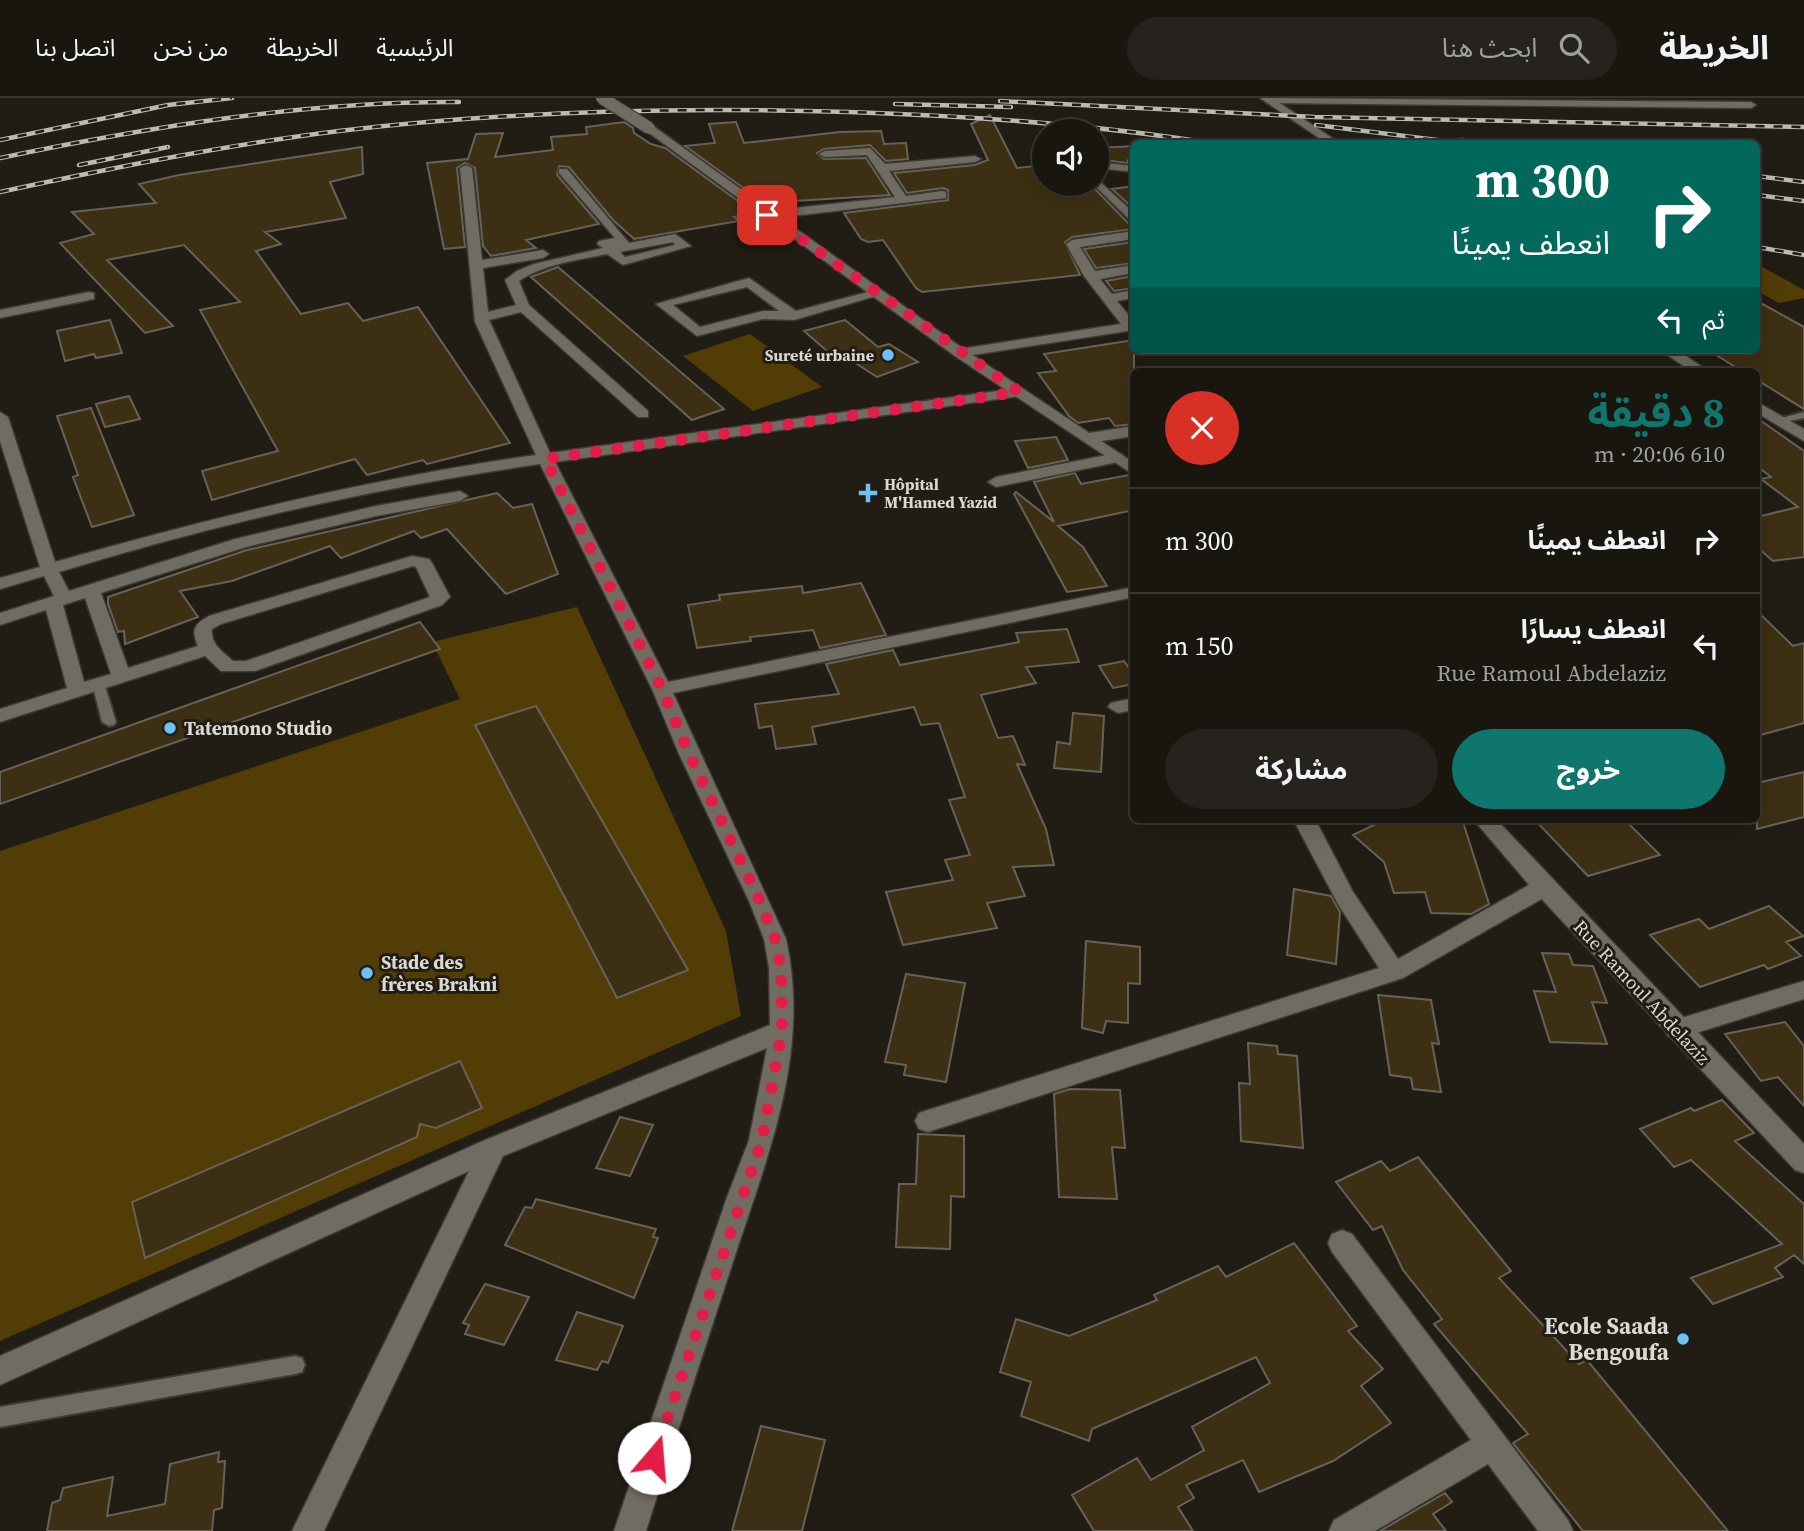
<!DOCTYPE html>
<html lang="ar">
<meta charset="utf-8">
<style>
:root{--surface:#191610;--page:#26231e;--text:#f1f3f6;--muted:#9f9f9f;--line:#373530;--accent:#0f766e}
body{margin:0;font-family:"Source Serif 4","Noto Sans Arabic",serif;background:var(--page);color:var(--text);direction:rtl;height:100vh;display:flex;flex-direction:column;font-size:26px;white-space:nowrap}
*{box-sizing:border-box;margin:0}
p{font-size:23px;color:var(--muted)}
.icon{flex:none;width:38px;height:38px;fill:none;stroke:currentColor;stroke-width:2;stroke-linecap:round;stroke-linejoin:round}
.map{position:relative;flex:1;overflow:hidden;direction:ltr}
.drawer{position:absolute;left:1130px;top:270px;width:630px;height:455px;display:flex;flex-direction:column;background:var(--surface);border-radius:10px;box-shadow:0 7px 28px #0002,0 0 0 2px var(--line);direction:rtl}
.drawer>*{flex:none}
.banner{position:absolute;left:1130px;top:42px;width:630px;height:214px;border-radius:10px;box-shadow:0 7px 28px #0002,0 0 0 2px var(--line);direction:rtl;background:#00695c;color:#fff;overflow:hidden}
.controls{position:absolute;left:1032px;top:21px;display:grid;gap:14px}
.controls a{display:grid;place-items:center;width:77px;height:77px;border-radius:50%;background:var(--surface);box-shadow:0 7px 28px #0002,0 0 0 2px var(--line);font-size:35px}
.pin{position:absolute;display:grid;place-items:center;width:60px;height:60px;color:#fff;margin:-30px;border-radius:14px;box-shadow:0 4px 10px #0006}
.me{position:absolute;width:77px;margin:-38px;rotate:18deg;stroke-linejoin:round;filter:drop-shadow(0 0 5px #0008)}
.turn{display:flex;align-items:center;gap:24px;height:147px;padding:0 35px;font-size:32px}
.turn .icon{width:91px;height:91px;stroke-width:2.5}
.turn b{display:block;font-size:49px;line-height:60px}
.then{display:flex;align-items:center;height:66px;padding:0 35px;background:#0003;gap:14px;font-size:26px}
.round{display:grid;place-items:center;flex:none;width:74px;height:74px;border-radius:37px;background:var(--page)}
.overview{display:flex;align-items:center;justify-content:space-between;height:119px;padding:0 35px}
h1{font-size:42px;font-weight:700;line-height:52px;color:var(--accent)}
.button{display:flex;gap:14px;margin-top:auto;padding:14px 35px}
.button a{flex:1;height:80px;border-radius:42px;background:var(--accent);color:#fff;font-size:28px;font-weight:700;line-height:80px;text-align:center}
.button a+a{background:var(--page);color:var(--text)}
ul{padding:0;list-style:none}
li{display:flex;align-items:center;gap:21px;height:105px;padding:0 35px;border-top:2px solid var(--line)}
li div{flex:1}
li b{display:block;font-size:26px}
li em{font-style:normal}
header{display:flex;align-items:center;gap:42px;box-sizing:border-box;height:98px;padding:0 35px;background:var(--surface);border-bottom:2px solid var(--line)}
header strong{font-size:33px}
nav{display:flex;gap:38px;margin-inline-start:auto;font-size:24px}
.search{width:490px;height:63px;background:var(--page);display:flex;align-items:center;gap:18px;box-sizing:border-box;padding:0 24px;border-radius:38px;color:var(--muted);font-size:26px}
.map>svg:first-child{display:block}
.green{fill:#533d07}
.building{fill:#3d2f13;stroke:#676259;stroke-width:2}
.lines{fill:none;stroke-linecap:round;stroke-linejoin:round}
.lane-casing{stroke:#3d3935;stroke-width:4}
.street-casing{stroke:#3d3935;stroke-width:3}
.secondary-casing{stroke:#3d3935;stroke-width:3}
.lane{fill:#716c62;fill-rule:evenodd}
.street{fill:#716c62;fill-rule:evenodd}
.secondary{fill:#716c62;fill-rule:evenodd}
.rail-casing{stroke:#bcbab3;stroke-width:4.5}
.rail{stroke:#211d15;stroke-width:2.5;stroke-dasharray:9;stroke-linecap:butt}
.secondary-bridge-casing{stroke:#3d3935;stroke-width:14;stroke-linecap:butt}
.secondary-bridge{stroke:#716c62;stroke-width:12}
.route{stroke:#e11d48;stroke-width:12;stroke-dasharray:0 21.6}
.poi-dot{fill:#6dc2f3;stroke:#211d15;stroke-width:2.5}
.labels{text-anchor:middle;stroke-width:6;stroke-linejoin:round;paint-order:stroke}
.far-poi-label{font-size:16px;font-weight:bold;fill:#dbd9d3;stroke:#211d15;text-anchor:end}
.poi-label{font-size:19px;font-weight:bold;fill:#dbd9d3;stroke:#211d15;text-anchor:start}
.street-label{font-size:19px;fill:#dbd9d3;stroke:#211d15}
.near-poi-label{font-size:23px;font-weight:bold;fill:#dbd9d3;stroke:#211d15;text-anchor:end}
</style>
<header>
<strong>الخريطة</strong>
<div class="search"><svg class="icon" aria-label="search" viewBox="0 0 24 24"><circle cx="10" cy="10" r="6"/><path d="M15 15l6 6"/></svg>ابحث هنا</div>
<nav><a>الرئيسية</a><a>الخريطة</a><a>من نحن</a><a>اتصل بنا</a></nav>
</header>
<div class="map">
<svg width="1804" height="1433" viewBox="0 0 1804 1433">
<rect width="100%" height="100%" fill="#211d15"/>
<!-- green -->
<path class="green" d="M1757,166l47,26v8l-25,5 -22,-12z
M750,236l72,53 -69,24 -70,-55z
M577,509l149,324 15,85 -741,325v-490l460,-152 -28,-57z"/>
<!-- building -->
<path class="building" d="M990,17l27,53 28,-3v19h45l44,45 -62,8 -7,5 15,33 -158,17 -6,-4 -33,-48 -15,2 -7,-3 -17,-26 104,-13v-10l-5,-2 -36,5 -13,-20 81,-8 13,-5 -17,-36z
M624,24l9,6 1,5 17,11 14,4 88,64 -19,5 5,4 -105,18 -21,-19 -44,-53 -10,-1 -2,9 42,49 -73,16 10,8 -45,8 -8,-10 -8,-78 -10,-5 -8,5 8,79 -21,2 -17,-86 41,-4 8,-25 27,-1 -8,24 58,-7 -2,-13 36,-3 -1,-7z
M736,24l8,21 96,-11 41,-1 3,13 22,-1 2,16 -22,2 -16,-16 -46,4 -7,4 7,6 42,-1 24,37 -96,6 -23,7 -86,-62 30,-3 -6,-19z
M1134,48l-7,17 -30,-4v-11z
M362,49l1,27 -33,8 16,36 -81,14 16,12 -25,7 45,63 47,-11 15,18 55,-14 92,136 -83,21 -4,-4 -56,15 -12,-16 -143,41 -10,-29 76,-20 -78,-141 40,-8 -56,-57 -77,15 66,66 -28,7 -85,-90 34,-9 -22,-22 84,-9 -17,-19 40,-9z
M1134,88v23l-22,-20z
M1134,144v21l-38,5 -12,-19z
M558,169l35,30 131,112 -32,11 -161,-143z
M1134,178v12l-20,3 -8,-10z
M1757,203l47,26v82l-47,-29v-9h-15l-34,-21h49z
M110,222l12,33 -26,5 -2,-4 -29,7 -8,-30z
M845,222l33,27 11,-3 29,18 -41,15 -42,-27 -7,2 -24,-21z
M1134,242v84l-19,2 -6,-8 -31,5 -9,-7 -31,-43 18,-2 -12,-17z
M129,298l11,23 -35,8 -9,-23z
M91,310l43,107 -42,12 -19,-50 5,-2 -21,-59z
M1757,320l47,33v106l-31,4 -16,-14v-30l41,-10 -37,-28 10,-2 -14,-11z
M1056,339l12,23 -40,8 -13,-27z
M1075,375l6,11 48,-9 5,3v32l-76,16 25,21 24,39 -40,6 -53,-98 2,-2 38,30 -20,-40z
M497,395l16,15 19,-4 26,70 -52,20 -59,-65 -26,9 -7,-7 -73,27 -11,-12 -98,35 -52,10 18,26 -73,27 -1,-13 -6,1 -10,-28v-7l139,-47z
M861,485l25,52 -66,13 -7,-18 -63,7 1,4 -54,7 -9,-43 32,-5 -1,-5 83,-9 1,7z
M1757,513l36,35 11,-3v80l-47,13z
M420,524l20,27 -440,155v-32z
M1067,531l12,33 -53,5 10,16 -55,12 17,43 15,-2 12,29 -8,-1 29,65 8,36 -41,2 12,29 -38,7 10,25 -94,17 -17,-53 67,-12 -8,-20 25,-5 -21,-55 16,-3 -26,-74 -18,2 -7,-18 -102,20 4,17 -40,5 -4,-23 -13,2 -4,-24 84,-10 -13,-30 67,-14 7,15 119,-23 -3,-9z
M1124,563l10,14v9l-21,4 -14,-22z
M536,608l152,264 -71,28 -142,-273z
M1073,615l31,3 -3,56 -47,-4 3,-26 13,2z
M1804,674v45l-47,12v-46z
M1386,721h76l27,85 -18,10 -40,-1 -6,-21 -31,1 -10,-31 -31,-27z
M1534,721h90l36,36 -72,21z
M1294,791l37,7 9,16 -4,52 -49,-9z
M1769,808l34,30 -17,6 15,14 -33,13 -4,-4 -64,22 -50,-52 49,-16 10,10z
M1086,843l54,6v37l-12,-1v40l-22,-2 -3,12 -21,-5z
M1542,855l27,1 4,11 20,1 14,37 -15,-1 15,42 -57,-2 -16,-51 22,1z
M906,876l59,9 -19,99 -42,-7 2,-10 -21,-3z
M1378,897l53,5 8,44 -7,-1 9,49 -28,-3 -2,-11 -21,-3z
M1785,924l19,24v60l-26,-29 -17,4 -36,-47z
M1248,945l29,3 1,8 19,2 6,92 -62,-7 -2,-58 11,1z
M460,963l22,47 -46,20 -16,-4 -3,13 -272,121 -13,-56z
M1070,991l50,1 5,58 -13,-1 5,52 -58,-2 -5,-103z
M1722,1002l32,33 -19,8 69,63v60l-10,-9 -19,13 8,9 -70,27 -22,-26 91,-34 -91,-84 -17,7 -34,-38 51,-21 3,3z
M620,1019l33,8 -23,51 -34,-8z
M918,1036l46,2v61l-13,-1 -1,53 -54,-2 3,-63h17z
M1418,1059l93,114 -12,7 80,86 8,-4 141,171h-145l-70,-88 15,-9 -94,-110 8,-5 -39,-49 -21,-44 -9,4 -37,-48 45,-21 9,10z
M536,1101l120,30 -3,8 5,1 -24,60 -129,-53 20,-38 7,1z
M1294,1145l63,83 -9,5 35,38 -22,17 30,37 -58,38 -74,31 -16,-32 -57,25 8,13 -16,9 15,24h-99l-22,-36 65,-37 14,22 53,-30 -12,-23 78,-44 -14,-26 -164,72 -3,12 -68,-25 10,-34 -31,-10 16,-53 53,17 88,-36 -3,-5 64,-29 8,11z
M485,1186l44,13 -25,48 -39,-11 4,-9 -6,-2z
M577,1214l46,14 -15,37 -6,-2 -5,9 -41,-10z
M761,1328l64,14 -23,91h-70z
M219,1354l-1,10 7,-1 -3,47 -8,2 -2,21h-165l5,-28 8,-3 3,-12 50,-11 -6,39 58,-12 5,-40z
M1445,1395l7,9 -19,12 13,17h-66z"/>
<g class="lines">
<!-- lane casing -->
<g class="lane-casing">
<path id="lane" d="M1804,314v6l-25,5 -5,-3z
M98,581l6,4 12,39 -2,3 -5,1 -7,-4 -10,-39z
M295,1258l7,2 3,7 -3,7 -7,2 -295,53v-20z"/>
</g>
<!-- street casing -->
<g class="street-casing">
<path id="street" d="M1263,0l488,4 5,3 -5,3 -484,-5z
M870,50l15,16 90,-8 6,3 -6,3 -86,9 17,25 36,-5 4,1v6l-179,21 -6,-4 6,-4 128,-14 -28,-42 -42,2 -6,-3 6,-3z
M1097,64l37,4v6l-37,-4z
M466,67l6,3 10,92 61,-10 6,4 -6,4 -60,10 5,44 28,-7 -11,-25 12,-9 17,-7 69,-16 -6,-4 2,-3 16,-3 -56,-65v-4h8l62,74 46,-9 16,12 -68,19 -16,-11c-28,6 -64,10 -88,27l10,24 119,106v6h-10l-117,-105 -32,8 61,133 469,-65 7,4 -7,4 -464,66 113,220 466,-95v10l-461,96 113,246c26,118 -22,225 -57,335 -28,85 -56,171 -83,257h-32l112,-331 23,-60 18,-92 -264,108 -179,375h-32l177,-360 -469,214v-29l485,-216 285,-115 -1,-57 -5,-29 -15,-38 -70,-147 -27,-65 -112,-225c-162,23 -324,60 -481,108l10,19 166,-52 141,-33 84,-15 8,5 -8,5 -84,15 -130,31 -145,46 27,75 70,-22c-7,-16 -4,-22 11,-30l203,-60 17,3 3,4 18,34 -8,8 -187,66h-34l-16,-15 -205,66v-13l67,-21 -21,-78 -46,15v-12l54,-17 -10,-20 -44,13v-11l40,-11 -40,-126v-29l8,5 47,145c158,-45 318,-84 481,-107l-61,-133 -15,-154zM673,144l2,3 -50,12 -5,-5zM413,468l3,1 14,30 -184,64h-13c-10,-9 -23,-17 -21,-32l9,-5zM85,500l26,76 -27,8 -21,-77z
M1097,81l37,34v11l-41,-40h4z
M1134,133v8l-54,8 15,24 39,-6v8l-34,6 12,15 22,-4v8l-17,3 17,21v8l-174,27 -7,-4 7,-4 161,-25 -37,-48 -18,-32 6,-4z
M749,180l47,33 83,-22 7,4 -92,27 -31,-1 -66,17 -41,-32zM747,189l32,24h-16l-63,16 -27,-22z
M89,194l5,1v6l-94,19v-8z
M1134,328v10l-45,7 -8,-5 8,-5z
M1117,355l6,2v6l-127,26 -8,-5 8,-5z
M1134,600v12l-16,3 -10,-6 3,-4z
M1293,721h22l38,73 45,67 138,-78h16l3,6 -3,6 -149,85 -475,154 -9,-3 -4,-8 4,-8 9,-3 451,-142 -41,-64z
M1804,883v18l-127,40 -9,-3 -3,-7 3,-7z
M1342,1132l10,4 216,286 5,11h-35l-50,-67 -113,67h-46l5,-11 137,-80 -139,-188 -4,-9 4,-9z"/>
</g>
<!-- secondary casing -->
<g class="secondary-casing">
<path id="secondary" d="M1260,0h12l69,46h-13z
M645,28h8l312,224 169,113v12l-179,-119 -310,-226z
M1660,252h17l31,21h-17z
M1757,304l47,27v12l-47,-28z
M1473,721h23l308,325v29l-9,-3 -259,-277z"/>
</g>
<!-- lane -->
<use href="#lane" class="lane"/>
<!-- street -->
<use href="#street" class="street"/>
<!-- secondary -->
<use href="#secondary" class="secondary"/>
<!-- rail casing -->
<g class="rail-casing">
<path id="rail" d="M1000,3l315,16 489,10
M895,6l116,3
M1316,27l153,19
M0,42l168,-35 64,-7
M1462,42l34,4
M0,60c149,-31 306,-57 459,-56
M79,67l89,-18
M1757,78l47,6
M0,94c112,-24 225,-47 339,-61 169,-20 340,-24 510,-19 123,4 245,12 367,32
M1757,97l47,6
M1757,149l47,8"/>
</g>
<!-- rail -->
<use href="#rail" class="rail"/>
<!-- secondary-bridge casing -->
<g class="secondary-bridge-casing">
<path id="secondary-bridge" d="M602,0l47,30"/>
</g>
<!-- secondary-bridge -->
<use href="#secondary-bridge" class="secondary-bridge"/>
</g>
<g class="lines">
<!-- route -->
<path class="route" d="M654,1360l108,-318 20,-109 -1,-63 -6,-29 -15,-38 -71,-147 -27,-65 -117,-230 474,-67 -252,-177"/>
</g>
<!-- markers -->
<g class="poi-dot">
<circle cx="888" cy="257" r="7"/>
<path d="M864.5 384.5h7v7h7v7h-7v7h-7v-7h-7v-7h7z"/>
<circle cx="170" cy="630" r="7"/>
<circle cx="367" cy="875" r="7"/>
<circle cx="1683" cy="1241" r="7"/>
</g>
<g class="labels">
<!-- far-poi labels -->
<g class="far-poi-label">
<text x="874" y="263">Sureté urbaine</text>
<text x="884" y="392" text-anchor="start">Hôpital<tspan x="884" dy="18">M'Hamed Yazid</tspan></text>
</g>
<!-- poi labels -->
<g class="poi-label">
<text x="184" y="637">Tatemono Studio</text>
<text x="381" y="871">Stade des<tspan x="381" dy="22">frères Brakni</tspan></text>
</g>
<!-- street labels -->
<g class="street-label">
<text transform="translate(1642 894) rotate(47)" y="7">Rue Ramoul Abdelaziz</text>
</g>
<!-- near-poi labels -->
<g class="near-poi-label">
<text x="1669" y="1236">Ecole Saada<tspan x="1669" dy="26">Bengoufa</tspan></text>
</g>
</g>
</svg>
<div class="controls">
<a><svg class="icon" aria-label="sound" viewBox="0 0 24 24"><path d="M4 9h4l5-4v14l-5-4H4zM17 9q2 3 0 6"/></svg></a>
</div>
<div class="pin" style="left:767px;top:117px;background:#d93025"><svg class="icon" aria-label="arrive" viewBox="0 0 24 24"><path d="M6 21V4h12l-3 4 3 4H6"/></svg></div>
<svg class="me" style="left:654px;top:1360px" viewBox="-20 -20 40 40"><circle r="19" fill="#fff"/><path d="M0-13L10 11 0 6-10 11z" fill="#e11d48"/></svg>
<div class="banner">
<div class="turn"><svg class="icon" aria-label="right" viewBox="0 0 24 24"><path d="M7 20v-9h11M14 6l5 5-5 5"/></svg><div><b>300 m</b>انعطف يمينًا</div></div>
<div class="then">ثم<svg class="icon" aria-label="left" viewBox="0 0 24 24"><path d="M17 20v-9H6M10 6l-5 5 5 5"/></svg></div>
</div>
<section class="drawer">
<div class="overview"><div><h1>8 دقيقة</h1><p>610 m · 20:06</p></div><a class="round" style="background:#d93025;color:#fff"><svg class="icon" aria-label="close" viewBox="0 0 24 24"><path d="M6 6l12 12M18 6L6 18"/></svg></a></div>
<ul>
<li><svg class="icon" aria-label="right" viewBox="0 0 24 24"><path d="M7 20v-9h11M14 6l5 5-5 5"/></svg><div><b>انعطف يمينًا</b></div><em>300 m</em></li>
<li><svg class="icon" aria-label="left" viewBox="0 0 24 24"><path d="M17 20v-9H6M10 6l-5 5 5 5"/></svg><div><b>انعطف يسارًا</b><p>Rue Ramoul Abdelaziz</p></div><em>150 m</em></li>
</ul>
<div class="button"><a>خروج</a><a>مشاركة</a></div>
</section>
</div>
